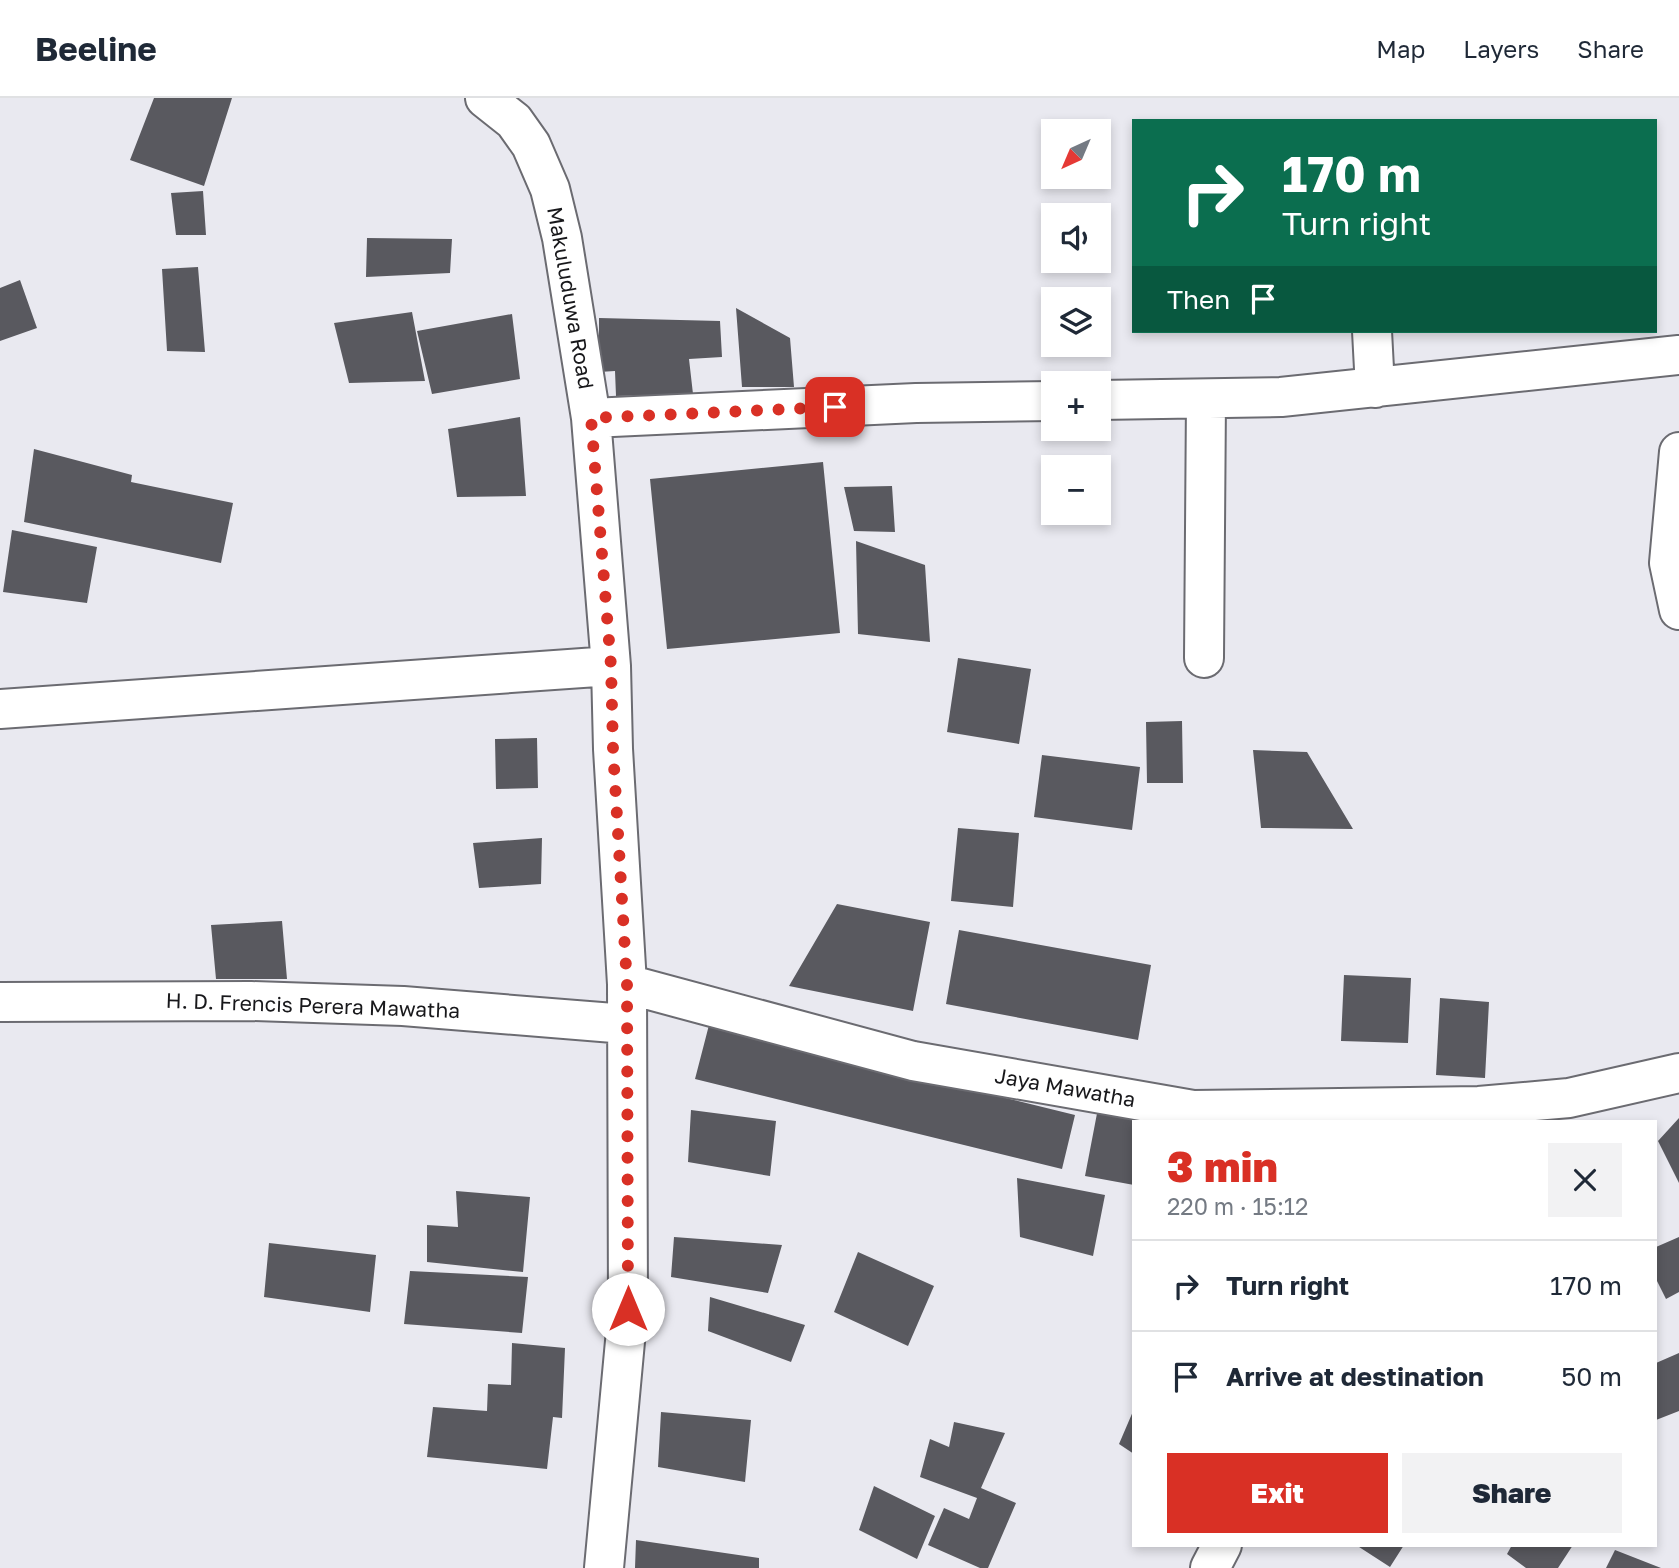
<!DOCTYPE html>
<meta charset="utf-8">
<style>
:root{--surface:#fff;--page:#f2f2f3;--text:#1f2937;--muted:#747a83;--line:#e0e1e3;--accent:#d93025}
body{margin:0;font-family:"Golos Text",sans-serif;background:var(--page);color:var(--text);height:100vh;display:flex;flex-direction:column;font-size:26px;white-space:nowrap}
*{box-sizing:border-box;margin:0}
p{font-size:23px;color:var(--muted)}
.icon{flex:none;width:38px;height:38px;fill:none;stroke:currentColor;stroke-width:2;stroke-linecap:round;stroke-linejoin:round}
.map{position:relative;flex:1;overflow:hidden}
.side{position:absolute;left:1132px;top:1022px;width:525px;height:427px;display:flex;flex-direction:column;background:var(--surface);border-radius:0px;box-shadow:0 4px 10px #0003}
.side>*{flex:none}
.guide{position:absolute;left:1132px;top:21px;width:525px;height:214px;border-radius:0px;box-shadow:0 4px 10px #0003;background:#0b6e4f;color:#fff;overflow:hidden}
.needle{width:46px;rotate:224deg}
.tools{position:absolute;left:1041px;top:21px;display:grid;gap:14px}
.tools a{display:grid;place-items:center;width:70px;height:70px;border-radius:0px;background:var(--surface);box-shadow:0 4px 10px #0003;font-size:35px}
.pin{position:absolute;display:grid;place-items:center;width:60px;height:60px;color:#fff;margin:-30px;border-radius:14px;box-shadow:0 4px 10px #0006}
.me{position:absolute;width:77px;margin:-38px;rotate:0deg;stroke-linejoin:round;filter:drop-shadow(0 0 5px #0008)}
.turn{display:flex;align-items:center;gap:24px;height:147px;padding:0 35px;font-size:32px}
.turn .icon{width:91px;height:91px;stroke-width:2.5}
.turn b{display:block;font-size:49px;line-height:60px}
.then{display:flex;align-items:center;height:66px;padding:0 35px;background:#0003;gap:14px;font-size:26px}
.round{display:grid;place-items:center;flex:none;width:74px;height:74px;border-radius:0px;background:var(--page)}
.summary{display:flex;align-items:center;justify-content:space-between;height:119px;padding:0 35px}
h1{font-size:42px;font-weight:800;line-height:52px;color:var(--accent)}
.action{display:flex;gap:14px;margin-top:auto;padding:14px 35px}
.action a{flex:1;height:80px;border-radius:0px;background:var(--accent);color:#fff;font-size:28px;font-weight:800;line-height:80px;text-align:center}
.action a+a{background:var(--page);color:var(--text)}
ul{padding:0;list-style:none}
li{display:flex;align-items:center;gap:21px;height:91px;padding:0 35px;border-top:2px solid var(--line)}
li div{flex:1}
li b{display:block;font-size:26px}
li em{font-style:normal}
header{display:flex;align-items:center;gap:42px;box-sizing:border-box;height:98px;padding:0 35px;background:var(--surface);border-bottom:2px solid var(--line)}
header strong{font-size:33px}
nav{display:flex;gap:38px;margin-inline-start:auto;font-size:24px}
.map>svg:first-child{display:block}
.building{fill:#59595f}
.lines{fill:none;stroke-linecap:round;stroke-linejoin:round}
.minor-casing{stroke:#6b6b71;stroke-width:42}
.minor{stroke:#fff;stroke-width:38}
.route{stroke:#d93025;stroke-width:12;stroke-dasharray:0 21.6}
.labels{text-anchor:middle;stroke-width:7;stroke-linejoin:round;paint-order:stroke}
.street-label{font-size:21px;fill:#18181b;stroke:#fff}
</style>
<header>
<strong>Beeline</strong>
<nav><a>Map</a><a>Layers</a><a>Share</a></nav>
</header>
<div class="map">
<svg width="1679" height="1470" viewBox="0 0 1679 1470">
<rect width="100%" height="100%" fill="#e9e9f0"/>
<!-- building -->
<path class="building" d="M154,0h78l-28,88 -74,-26z
M203,93l3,44h-30l-5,-42z
M367,140l85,1 -2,34 -84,4z
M198,169l7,85 -38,-1 -5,-82z
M20,182l17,48 -37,13v-53z
M736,210l54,30 4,49h-52z
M412,214l13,69 -76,2 -15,-60z
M512,216l8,65 -88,15 -15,-63z
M599,220l121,3 2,36 -33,2 4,35 -77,2 -1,-25 -16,1z
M520,319l6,79 -69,1 -9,-68z
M34,351l98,26 -1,7 102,21 -12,60 -197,-41z
M823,364l17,171 -173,16 -17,-170z
M892,388l3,46 -41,-1 -10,-44z
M12,432l85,17 -10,56 -84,-11z
M856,443l69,24 5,77 -72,-8z
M958,560l73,11 -12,75 -72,-12z
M1182,623l1,62h-36l-1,-61z
M537,640l1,50 -42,1 -1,-50z
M1253,652l54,2 46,77 -92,-1z
M1042,657l98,12 -8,63 -98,-13z
M958,730l61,5 -6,74 -62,-6z
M542,740l-1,46 -62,4 -6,-45z
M837,806l93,18 -17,89 -124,-25z
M282,823l5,58h-71l-5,-54z
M959,832l192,35 -13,75 -192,-36z
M1344,877l67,3 -3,65 -67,-2z
M1440,900l49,4 -4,76 -49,-3z
M709,927l366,90 -13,54 -367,-90z
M1099,1005l96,19h-61v63l-49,-9z
M691,1012l85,11 -6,55 -82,-14z
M1679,1020v65l-21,-42z
M1017,1080l88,17 -12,61 -73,-19z
M456,1093l74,6 -7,75 -96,-10v-37l31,2z
M674,1139l108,8 -14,48 -97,-16z
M1679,1139v55l-13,7 -10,-20v-32z
M269,1145l107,12 -6,57 -106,-15z
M858,1154l76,34 -26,60 -74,-34z
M410,1173l118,6 -6,56 -118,-9z
M710,1199l95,28 -14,37 -83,-31z
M512,1245l53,5 -3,70 -9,-1 -6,52 -120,-12 6,-50 54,4 1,-27 23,1z
M1679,1255v58l-23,9v-57z
M1134,1311v45l-15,-10z
M661,1314l90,8 -6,62 -87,-15z
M954,1324l51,11 -24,55 35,15 -28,65h-8l-52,-23 16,-37 25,11 8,-21 -57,-21 10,-38 19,8z
M874,1388l61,30 -18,43 -58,-29z
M636,1442l123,18v10h-124z
M1356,1447h48l-14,22z
M1512,1447h61l-15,23h-32l-19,-14z
M1615,1452l46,18h-55z"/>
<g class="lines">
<!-- minor casing -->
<g class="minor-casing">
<path id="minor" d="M485,0l29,23 17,24 19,44 12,49 29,180 20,248 2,83 14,235 1,325 -24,259
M1372,233l3,57
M1099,302l182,-3 398,-42
M591,320l325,-15 138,-2
M1679,354l-10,111 10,47
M1204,560l2,-259
M0,611l611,-43
M627,886l286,77 280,49 286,-4 90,-8 110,-25
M0,904l251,-1 152,5 223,18
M1210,1470l12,-23"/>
</g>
<!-- minor -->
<use href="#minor" class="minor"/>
</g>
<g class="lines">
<!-- route -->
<path class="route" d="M628,1211l-1,-325 -14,-235 -2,-83 -20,-248 244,-11"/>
</g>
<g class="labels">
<!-- street labels -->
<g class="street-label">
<text transform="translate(570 200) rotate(80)" y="7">Makuluduwa Road</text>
<text transform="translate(313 908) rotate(2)" y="7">H. D. Frencis Perera Mawatha</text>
<text transform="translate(1065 990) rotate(10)" y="7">Jaya Mawatha</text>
</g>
</g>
</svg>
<div class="tools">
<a><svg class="needle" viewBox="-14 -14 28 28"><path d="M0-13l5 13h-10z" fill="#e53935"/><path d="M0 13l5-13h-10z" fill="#747a83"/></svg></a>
<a><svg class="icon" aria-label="sound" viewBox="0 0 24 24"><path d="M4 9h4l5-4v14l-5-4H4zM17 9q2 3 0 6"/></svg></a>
<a><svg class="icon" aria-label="layers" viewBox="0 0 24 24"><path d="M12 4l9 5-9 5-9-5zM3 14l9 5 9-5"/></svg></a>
<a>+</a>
<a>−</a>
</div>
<div class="pin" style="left:835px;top:309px;background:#d93025"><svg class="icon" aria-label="arrive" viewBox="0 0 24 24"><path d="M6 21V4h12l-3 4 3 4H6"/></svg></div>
<svg class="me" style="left:628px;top:1211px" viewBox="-20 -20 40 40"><circle r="19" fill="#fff"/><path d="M0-13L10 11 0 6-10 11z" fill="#d93025"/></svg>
<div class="guide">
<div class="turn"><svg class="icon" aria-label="right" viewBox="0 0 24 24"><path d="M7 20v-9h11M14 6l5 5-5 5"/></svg><div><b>170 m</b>Turn right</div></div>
<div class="then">Then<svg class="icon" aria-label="arrive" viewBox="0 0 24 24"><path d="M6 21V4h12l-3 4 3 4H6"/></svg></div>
</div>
<section class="side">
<div class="summary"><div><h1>3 min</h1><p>220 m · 15:12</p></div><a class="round"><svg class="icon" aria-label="close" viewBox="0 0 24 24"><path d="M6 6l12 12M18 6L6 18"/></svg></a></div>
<ul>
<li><svg class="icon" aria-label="right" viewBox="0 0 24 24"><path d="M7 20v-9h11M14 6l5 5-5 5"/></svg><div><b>Turn right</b></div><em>170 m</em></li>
<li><svg class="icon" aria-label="arrive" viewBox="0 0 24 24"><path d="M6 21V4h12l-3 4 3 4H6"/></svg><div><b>Arrive at destination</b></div><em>50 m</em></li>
</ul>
<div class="action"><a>Exit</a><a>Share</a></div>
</section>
</div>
